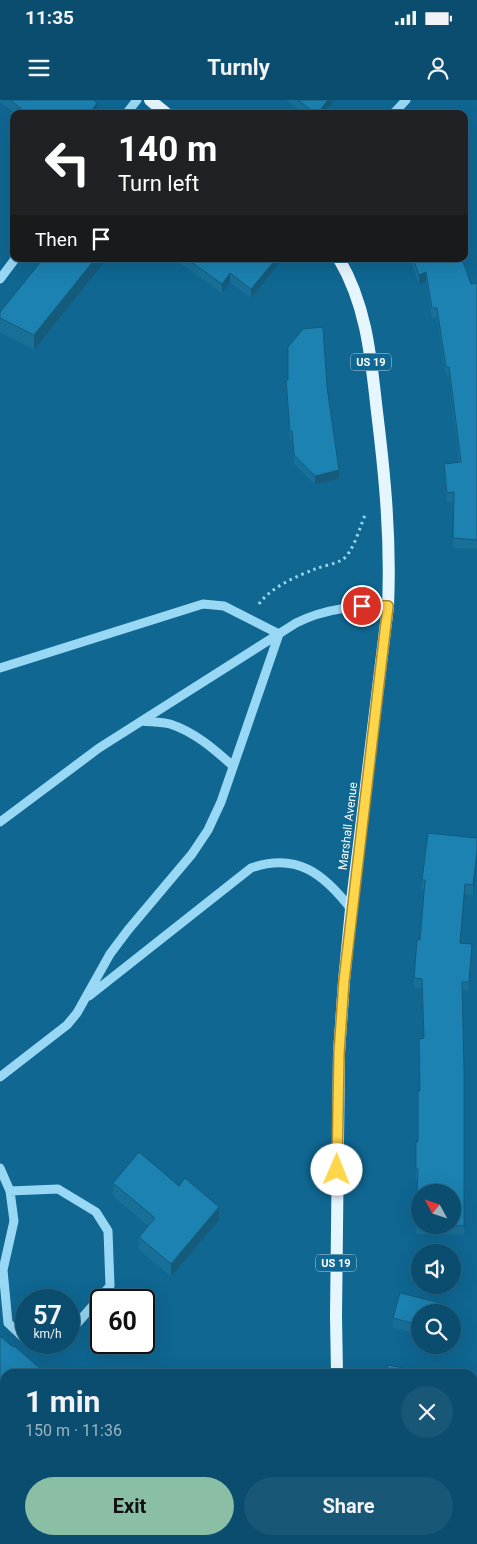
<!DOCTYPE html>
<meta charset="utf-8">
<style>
:root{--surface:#0b4d6e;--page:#195776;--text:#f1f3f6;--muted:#9ab4c2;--line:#2b6481;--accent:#8abfa5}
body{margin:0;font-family:Roboto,sans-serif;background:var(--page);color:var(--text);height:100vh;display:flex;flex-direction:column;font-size:19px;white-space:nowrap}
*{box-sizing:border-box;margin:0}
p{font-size:16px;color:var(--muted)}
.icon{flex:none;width:28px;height:28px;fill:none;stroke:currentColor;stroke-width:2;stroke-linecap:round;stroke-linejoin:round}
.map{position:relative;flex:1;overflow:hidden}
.details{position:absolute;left:0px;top:1269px;width:478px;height:176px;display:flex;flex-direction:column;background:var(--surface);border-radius:15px 15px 0 0;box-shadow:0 5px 20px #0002,0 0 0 1px var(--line)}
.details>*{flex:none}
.top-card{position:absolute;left:10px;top:10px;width:458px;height:152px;border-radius:10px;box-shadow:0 5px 20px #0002,0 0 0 1px var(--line);background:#202124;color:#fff;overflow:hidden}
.needle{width:32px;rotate:310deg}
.fabs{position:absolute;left:411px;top:1084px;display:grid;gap:10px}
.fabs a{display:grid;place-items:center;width:50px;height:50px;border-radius:50%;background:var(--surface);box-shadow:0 5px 20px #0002,0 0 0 1px var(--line);font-size:25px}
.speed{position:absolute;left:15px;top:1189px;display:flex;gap:10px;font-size:25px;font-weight:700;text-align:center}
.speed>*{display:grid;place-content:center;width:65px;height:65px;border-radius:50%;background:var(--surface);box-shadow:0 5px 20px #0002,0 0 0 1px var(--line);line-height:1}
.speed small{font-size:12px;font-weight:400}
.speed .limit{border:2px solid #111;border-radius:8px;background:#fff;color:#111}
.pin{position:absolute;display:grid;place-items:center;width:42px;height:42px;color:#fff;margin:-21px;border:2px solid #fff;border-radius:50%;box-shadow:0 1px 5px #0007}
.me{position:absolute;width:55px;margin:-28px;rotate:1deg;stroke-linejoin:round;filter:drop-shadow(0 0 4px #0008)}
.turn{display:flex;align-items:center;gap:18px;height:105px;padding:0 25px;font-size:22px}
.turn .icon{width:65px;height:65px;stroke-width:2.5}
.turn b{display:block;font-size:35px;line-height:42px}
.then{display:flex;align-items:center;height:48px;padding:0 25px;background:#0003;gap:10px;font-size:19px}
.round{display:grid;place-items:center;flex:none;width:52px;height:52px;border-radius:26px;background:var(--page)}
.summary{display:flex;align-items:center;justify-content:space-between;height:85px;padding:0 25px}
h1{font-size:30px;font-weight:700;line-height:38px}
.primary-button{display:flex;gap:10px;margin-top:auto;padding:10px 25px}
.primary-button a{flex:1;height:58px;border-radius:30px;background:var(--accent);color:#111;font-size:20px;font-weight:700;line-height:58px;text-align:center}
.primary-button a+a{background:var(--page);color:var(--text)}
.status{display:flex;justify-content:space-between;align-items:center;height:35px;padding:0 25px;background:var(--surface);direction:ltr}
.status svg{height:14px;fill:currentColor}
header{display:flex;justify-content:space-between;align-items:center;height:65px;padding:0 25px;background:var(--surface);font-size:22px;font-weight:700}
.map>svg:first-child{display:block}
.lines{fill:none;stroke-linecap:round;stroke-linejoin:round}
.path{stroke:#99d8f4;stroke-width:3;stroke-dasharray:2.5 4;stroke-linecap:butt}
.minor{stroke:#99d8f4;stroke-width:9}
.major{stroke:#e6f6ff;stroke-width:12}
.wall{fill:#187098;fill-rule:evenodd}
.shaded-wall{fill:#145b7c}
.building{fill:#1c82b1;stroke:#145b7c}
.route-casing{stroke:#a68a30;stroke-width:12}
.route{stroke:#ffd54a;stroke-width:9}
.labels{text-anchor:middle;stroke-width:5;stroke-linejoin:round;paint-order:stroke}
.shield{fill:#0f6792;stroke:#b7d1de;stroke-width:1}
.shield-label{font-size:11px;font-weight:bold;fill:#fff}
.street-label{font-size:12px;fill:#fff;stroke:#0f6792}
</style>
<div class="status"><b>11:35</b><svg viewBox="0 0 49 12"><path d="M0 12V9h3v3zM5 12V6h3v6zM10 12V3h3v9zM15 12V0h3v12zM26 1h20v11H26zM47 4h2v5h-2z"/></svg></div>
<header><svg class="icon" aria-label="menu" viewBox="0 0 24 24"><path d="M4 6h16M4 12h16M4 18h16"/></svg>Turnly<svg class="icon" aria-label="person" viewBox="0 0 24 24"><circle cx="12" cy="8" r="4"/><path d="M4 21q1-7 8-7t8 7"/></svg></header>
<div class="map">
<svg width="477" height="1444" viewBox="0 0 477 1444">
<rect width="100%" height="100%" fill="#0f6792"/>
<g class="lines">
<!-- path -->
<path class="path" d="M259,504c12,-17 38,-28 56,-35 8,-3 19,-5 27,-9 11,-7 18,-33 23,-45"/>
<!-- minor -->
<path class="minor" d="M126,14l11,-14
M393,14l13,-14
M0,179l15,-20
M0,568l203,-64 21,2 55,28 -58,168 -13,28 -16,24 -64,76 -18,24 -33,59 -10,12 -67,52
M142,621c9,1 20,1 28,3 25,8 45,26 63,42
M0,722l99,-74 197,-125c30,-15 59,-17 92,-17
M89,896l162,-128c46,-16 73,6 100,41
M0,1068l10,23 4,30 -11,49 5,53 18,17
M10,1091l48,-2 38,23 12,19 2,55 -36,41 -5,1"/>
<!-- major -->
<path class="major" d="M150,0l17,14
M337,1274l-1,-58 3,-263 5,-72 7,-72 37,-303c3,-66 -3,-129 -11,-194 -6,-53 -10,-106 -38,-153
M373,1440l1,4"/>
</g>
<!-- wall -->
<path class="wall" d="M0,0h93l4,12 -1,2h-80l-16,-12z
M286,0h49l-11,14h-20z
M103,159v5l-69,86 -34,-17v-21z
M174,159h109l-32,39 -21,-16 -8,11z
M410,159h52l9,25 6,-1v266l-24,-1 1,-46h-7l-3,-29v-9l15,-2 -10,-86 -3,1 -9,-60 -5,1 -6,-36 -7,2z
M286,280l41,7 12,92 -24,6 -21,-21 -2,-24 -2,1z
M477,738l-4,57 -8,-1 -4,49 11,10 -3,38h-7l2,80v164l-48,-1 2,-55h-2v-37h2l2,-51 4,-53 -2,-50h-8v-10l6,-38 4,-51h-2v-9zM420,1092l32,33h-32z
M113,1083l66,3 40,34 -48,57 -32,-27v-13l9,-11 -35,-30z
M400,1193l45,11v8h-25v22l-27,-6v-10z
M477,1277v27l-5,-1v-24z"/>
<!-- shaded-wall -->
<path class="shaded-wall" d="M328,0h7l-11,14h-7z
M97,3v9l-1,2h-7z
M95,159h8v5l-69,86v-15z
M276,159h7l-32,39v-9z
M426,172v10l-7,2v-9z
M230,173v9l-8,11v-9z
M339,370v9l-24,6v-9z
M477,751v9l-4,35v-10z
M465,784v10l-5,58v-9z
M472,844v9l-3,38v-9z
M219,1107v13l-48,57v-13z
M5,1323v13l-5,6v-13z"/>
<!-- building -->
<path class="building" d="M10,0h83l4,3 -8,11h-61z
M298,0h30l-11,14h-1z
M43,159h52l-61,76 -34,-17v-6z
M187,159h89l-25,30 -21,-16 -8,11z
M413,159h49l9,25 6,-1v257l-24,-2 1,-46 -7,1 -3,-29 17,-2 -12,-95h-3l-9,-59h-5l-6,-36 -7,3z
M323,227l4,60 12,83 -24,6 -21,-21 -2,-24h-2l-4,-51h2v-33l15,-18z
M428,733l49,5v13l-4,34 -8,-1 -5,59 12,1 -3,38h-7l2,89v155l-26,-1h14v-33h-32v33l-4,-1 2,-55h-2v-27h2v-51h2l-1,-52 5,-1 -2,-59 -8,-1 3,-38h3l5,-60h-3z
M139,1052l40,34 6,-8 34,29 -48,57 -32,-27 16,-19 -42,-35z
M400,1193l45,11 -2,8h-23v13l-27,-7z
M0,1236l13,11 1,-1 33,28h-42v49l-5,6z
M388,1265l47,9h-48z
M473,1276l4,1v22l-5,-1z"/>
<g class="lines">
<!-- route casing -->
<g class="route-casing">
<path id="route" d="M337,1070l2,-117 5,-72 44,-375h-26"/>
</g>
<!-- route -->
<use href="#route" class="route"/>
</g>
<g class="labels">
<!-- shield labels -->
<g class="shield">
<rect x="351" y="253.5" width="40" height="17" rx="4"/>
<rect x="316" y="1154.5" width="40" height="17" rx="4"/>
</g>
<g class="shield-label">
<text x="371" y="266">US 19</text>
<text x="336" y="1167">US 19</text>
</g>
<!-- street labels -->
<g class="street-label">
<text transform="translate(348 726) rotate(-83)" y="4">Marshall Avenue</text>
</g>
</g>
</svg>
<div class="fabs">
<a><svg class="needle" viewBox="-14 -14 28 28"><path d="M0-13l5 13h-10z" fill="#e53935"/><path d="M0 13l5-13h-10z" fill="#9ab4c2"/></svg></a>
<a><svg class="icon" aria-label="sound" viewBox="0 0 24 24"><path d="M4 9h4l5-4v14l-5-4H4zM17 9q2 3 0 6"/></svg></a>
<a><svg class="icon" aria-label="search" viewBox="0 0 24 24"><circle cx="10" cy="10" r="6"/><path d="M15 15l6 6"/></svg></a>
</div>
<div class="speed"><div>57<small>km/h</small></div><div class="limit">60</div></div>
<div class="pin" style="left:362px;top:506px;background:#d93025"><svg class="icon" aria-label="arrive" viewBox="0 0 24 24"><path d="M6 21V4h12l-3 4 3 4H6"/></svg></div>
<svg class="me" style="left:337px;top:1070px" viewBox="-20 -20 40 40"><circle r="19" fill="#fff"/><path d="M0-13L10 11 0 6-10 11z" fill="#ffd54a"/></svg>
<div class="top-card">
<div class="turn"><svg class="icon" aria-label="left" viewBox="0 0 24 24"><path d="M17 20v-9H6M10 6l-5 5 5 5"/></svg><div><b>140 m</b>Turn left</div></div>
<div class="then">Then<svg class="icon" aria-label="arrive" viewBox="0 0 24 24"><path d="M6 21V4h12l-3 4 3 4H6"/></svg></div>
</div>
<section class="details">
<div class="summary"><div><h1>1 min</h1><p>150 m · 11:36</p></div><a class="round"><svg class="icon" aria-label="close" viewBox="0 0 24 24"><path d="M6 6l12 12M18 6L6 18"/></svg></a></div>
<div class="primary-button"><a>Exit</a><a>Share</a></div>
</section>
</div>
